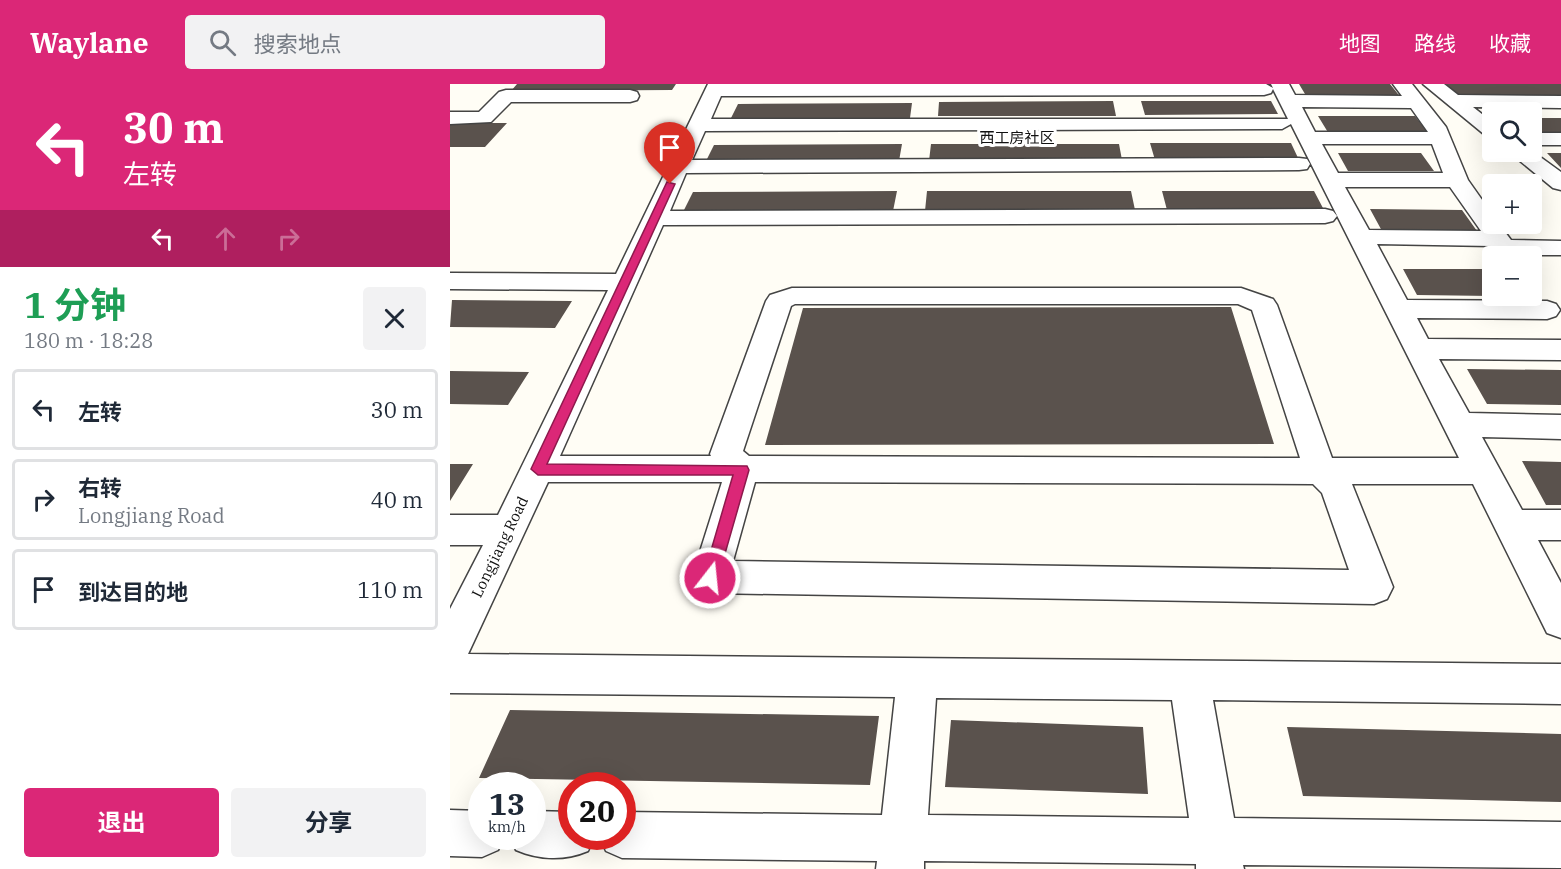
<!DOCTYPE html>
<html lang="zh">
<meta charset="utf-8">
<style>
:root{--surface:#fff;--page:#f2f2f3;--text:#1f2937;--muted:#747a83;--line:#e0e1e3;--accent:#db2777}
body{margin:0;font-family:"IBM Plex Serif","Noto Sans SC",serif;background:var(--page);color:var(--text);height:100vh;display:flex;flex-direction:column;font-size:22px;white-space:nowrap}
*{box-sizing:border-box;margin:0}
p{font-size:20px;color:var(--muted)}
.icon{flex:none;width:33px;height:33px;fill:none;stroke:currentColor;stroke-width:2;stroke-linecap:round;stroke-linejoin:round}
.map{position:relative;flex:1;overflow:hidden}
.details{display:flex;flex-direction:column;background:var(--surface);width:450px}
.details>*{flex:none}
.banner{background:#db2777;color:#fff;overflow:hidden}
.buttons{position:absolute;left:1032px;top:18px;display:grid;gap:12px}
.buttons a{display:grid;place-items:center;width:60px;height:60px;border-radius:6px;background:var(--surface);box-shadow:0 6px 24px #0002;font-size:30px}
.speed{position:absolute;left:18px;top:688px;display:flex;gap:12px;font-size:30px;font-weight:700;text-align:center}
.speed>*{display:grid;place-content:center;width:78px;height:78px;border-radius:50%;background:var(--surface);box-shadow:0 6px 24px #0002;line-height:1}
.speed small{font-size:15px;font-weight:400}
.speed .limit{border:9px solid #d22;background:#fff;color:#111}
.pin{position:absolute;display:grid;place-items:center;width:51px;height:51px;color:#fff;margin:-62px -26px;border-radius:50% 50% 50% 0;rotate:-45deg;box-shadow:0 0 6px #0007}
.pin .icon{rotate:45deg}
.me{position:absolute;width:66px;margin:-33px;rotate:16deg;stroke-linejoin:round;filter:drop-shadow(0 0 4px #0008)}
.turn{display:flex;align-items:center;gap:21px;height:126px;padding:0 24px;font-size:27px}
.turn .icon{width:78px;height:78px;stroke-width:2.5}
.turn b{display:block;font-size:42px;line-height:51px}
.lanes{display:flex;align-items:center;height:57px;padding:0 24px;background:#0003;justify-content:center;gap:30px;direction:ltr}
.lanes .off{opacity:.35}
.round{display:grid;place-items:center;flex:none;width:63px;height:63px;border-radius:6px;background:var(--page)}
.headline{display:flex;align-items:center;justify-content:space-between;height:102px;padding:0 24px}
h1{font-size:36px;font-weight:700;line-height:45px;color:#1e9e55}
.button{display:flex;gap:12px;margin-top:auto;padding:12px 24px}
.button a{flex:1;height:69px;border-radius:6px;background:var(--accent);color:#fff;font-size:24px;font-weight:700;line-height:69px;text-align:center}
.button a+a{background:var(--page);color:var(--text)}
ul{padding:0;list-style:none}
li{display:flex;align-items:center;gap:18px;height:81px;margin:0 12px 9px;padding:0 12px;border:3px solid var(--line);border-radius:6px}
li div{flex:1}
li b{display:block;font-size:22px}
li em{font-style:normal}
header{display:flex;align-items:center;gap:36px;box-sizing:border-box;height:84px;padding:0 30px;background:var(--accent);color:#fff}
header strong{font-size:28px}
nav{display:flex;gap:33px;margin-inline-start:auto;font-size:21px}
.search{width:420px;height:54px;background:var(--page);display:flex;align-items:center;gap:15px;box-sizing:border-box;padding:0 21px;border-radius:6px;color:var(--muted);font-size:22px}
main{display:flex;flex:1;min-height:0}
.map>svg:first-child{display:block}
.building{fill:#5a524d}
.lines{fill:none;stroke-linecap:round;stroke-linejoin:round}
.minor-casing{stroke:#444;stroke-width:3}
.minor{fill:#fff;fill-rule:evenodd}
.route{fill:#db2777;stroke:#8e194d;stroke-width:1.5}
.labels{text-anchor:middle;stroke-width:6;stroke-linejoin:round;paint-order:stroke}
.far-quarter-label{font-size:15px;fill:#111;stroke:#fff}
.street-label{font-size:15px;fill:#111;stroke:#fff}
</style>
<header>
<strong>Waylane</strong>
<div class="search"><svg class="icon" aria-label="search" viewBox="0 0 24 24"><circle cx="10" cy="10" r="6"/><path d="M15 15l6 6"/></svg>搜索地点</div>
<nav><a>地图</a><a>路线</a><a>收藏</a></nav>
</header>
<main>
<section class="details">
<div class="banner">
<div class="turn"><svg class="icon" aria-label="left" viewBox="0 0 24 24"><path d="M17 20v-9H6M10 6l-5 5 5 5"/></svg><div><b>30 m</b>左转</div></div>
<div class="lanes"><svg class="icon" aria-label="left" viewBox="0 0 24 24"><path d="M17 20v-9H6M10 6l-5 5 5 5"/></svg><svg class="icon off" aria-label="ahead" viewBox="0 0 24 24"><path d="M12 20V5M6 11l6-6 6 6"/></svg><svg class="icon off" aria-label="right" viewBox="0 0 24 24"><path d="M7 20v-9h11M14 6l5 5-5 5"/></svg></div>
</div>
<div class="headline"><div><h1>1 分钟</h1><p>180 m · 18:28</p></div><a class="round"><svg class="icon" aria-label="close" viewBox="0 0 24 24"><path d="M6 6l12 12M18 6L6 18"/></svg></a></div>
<ul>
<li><svg class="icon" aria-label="left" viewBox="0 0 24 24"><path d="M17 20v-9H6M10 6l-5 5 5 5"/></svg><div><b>左转</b></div><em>30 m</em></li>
<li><svg class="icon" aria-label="right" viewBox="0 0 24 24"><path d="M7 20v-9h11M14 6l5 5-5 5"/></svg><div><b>右转</b><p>Longjiang Road</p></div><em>40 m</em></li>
<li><svg class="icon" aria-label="arrive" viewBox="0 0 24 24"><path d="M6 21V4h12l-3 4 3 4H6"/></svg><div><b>到达目的地</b></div><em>110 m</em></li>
</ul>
<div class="button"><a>退出</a><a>分享</a></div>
</section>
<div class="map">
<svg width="1111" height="785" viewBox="0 0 1111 785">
<rect width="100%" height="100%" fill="#fffdf5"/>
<!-- building -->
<path class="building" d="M67,0h159l-4,6 -161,1z
M849,0h91l12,15h-94z
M996,0h115v13l-104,-1z
M663,17l3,15h-178l1,-14z
M691,17h130l7,13 -133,1z
M462,19l-2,15h-179l7,-14z
M868,32h97l14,18h-100z
M1082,34h29v16l-29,-1z
M0,39h57l-22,24h-35z
M700,59h141l8,17h-144z
M452,60l-3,17h-193l8,-16z
M481,60h188l3,16 -193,1z
M888,69h83l13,18h-86z
M1097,69h14v15z
M447,107l-4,20 -210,1 10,-20z
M477,107h204l4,19 -210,1z
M712,107h152l10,19h-157z
M920,125l92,1 15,21h-95z
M953,185h89v27l-75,-1z
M2,216l120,1 -17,27 -105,-1z
M781,223l43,137 -509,1 38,-137z
M1017,285l94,1v35l-74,-1z
M0,287l79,1 -21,33 -58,-1z
M1072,377l39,1v43h-15z
M0,380h23l-23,37z
M60,626l369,6 -9,69 -391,-7z
M501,636l192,7 5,67 -203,-7z
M837,643l274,7v68l-258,-6z"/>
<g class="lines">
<!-- minor casing -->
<g class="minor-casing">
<path id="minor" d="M258,0h558l7,4 -2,-4h18l6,11 107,1 -9,-12h19l34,43 22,53 24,34v10h7l12,16 50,1v14h-39v1h-24l-7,-10 -114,-2 30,56 140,1 9,3 4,6 -4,6 -9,3 -130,-1 11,21 133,1v20l-122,-1 30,54 92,2v24l-79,-2 40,73h39v30h-23l23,43v55l-14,-5 -74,-149h-121l41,103 -6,12 -13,5 -664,-11 -13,-4 -5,-12 30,-95h-174l-80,172 1093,10v40l-348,-4 21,118 327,4v46l-318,-3 1,4h-48v-5l-272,-3v8h-48l1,-8 -255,-3 -16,-7 -6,-14h22v-25l260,3 13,-118 -445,-4v-84l33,-64h-33v-30h48l110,-225 -158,-1v-16l166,1zM823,5l15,30h-577l10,-23 543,-1 7,-2zM852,23l109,1 17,24h-113zM841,40l168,334h-127l-55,-153 -4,-6 -32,-11h-449l-22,7 -4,6 -56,153 1,2h-151l103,-231 662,-2 8,-2 4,-5 -4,-5 -8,-2 -655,2 16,-38 613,-3 8,-1 3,-5 -3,-5 -8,-1 -607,2 13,-29 577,-2zM872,60h110l11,29h-105zM895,103h105l31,44 -112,-1zM345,220h443l14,6 48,148 -551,-2 -6,-5 48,-145zM305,398l558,2 9,9 27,77 -616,-9zM486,614l236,2 17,118 -261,-3z
M973,0h21l14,11 103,1v12l-88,-1 19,15v15l-7,-2z
M56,6h124l7,2 2,4 -2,4 -7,2h-119l-20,20 -41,2v-12h29l20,-20z
M1082,49h29v12h-29z
M1082,67l29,21v18l-8,-2 -44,-36z
M0,726l32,1v26h22l-6,13 -16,7 -32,-1z
M82,727l40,1v25h22l-6,14c-23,10 -49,9 -72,-1l-6,-13h22z"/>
</g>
<!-- minor -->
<use href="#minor" class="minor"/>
</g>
<!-- route -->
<path class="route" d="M217,98l8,2 -128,280 200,2 2,4 -31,108 -2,4 -6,2 -5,-2 -2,-4 30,-103h-195l-7,-6z"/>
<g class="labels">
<!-- far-quarter labels -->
<g class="far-quarter-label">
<text x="567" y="59">西工房社区</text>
</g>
<!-- street labels -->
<g class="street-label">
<text transform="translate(50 463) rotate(-64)" y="5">Longjiang Road</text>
</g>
</g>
</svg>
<div class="buttons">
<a><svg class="icon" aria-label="search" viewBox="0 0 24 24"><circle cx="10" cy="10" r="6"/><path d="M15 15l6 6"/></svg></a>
<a>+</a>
<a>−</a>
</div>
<div class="speed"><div>13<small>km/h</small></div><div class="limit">20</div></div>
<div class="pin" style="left:220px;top:100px;background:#d93025"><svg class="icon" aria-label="arrive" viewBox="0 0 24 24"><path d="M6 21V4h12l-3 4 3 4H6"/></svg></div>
<svg class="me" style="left:260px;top:494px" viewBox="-20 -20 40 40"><circle r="17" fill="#db2777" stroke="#fff" stroke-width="3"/><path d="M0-11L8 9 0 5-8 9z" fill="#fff"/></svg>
</div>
</main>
